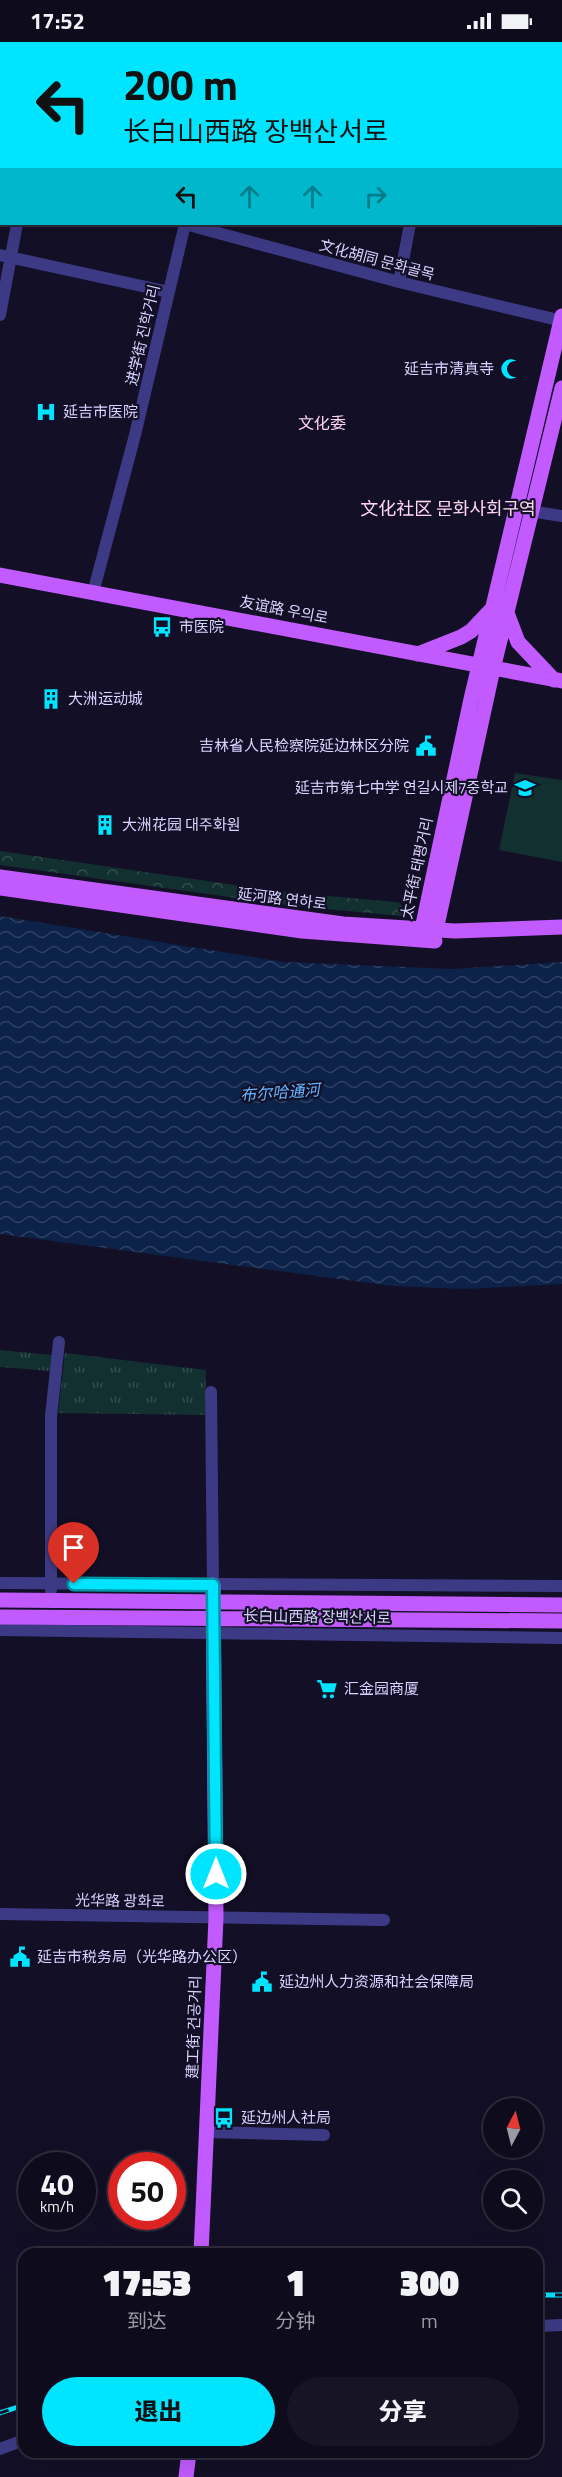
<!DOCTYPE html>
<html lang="zh">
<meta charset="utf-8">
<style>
:root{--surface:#0e0b1c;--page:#171425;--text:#f1f3f6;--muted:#9b9ba3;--line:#2e2b3b;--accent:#00e5ff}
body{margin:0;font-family:"Titillium Web","Noto Sans SC","Noto Sans KR",sans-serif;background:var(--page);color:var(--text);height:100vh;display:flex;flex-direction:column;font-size:22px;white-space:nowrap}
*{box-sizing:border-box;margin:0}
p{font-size:20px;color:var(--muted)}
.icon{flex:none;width:33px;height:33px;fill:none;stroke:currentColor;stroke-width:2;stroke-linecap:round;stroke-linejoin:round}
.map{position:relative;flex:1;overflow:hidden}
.drawer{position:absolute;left:18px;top:2206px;width:525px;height:210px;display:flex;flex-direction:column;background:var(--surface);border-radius:18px;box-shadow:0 6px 24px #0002,0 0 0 2px var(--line)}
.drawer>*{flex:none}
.top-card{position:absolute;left:0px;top:0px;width:562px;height:183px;box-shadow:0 6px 24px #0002,0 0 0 2px var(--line);background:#00e5ff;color:#111;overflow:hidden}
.needle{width:39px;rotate:7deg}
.fabs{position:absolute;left:483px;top:2056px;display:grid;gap:12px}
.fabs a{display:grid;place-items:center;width:60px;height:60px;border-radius:50%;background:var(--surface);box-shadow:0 6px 24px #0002,0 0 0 2px var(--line);font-size:30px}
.speed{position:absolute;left:18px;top:2110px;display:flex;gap:12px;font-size:30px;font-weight:700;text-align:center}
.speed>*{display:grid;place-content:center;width:78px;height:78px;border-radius:50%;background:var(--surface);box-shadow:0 6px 24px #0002,0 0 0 2px var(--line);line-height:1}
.speed small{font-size:15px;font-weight:400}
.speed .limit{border:9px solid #d22;background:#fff;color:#111}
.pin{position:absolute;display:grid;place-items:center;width:51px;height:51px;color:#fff;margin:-62px -26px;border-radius:50% 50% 50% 0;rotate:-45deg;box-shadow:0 0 6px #0007}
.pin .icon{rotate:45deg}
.me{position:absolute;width:66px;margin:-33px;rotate:0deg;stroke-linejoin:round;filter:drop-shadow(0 0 4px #0008)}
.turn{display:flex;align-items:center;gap:21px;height:126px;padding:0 24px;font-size:27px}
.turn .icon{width:78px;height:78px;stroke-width:2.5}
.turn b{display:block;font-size:42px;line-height:51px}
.lanes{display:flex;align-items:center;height:57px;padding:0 24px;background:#0003;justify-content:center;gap:30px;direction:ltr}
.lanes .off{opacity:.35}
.eta{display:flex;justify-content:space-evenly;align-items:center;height:102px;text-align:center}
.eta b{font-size:36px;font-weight:800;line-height:42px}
.button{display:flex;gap:12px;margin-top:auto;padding:12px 24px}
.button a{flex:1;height:69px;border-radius:36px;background:var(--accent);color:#111;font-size:24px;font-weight:800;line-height:69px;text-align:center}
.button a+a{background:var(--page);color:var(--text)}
.status{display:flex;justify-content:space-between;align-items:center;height:42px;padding:0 30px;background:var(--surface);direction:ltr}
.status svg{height:16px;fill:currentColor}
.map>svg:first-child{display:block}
.forest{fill:url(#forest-crowns)}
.park{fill:url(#park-tufts)}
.garden{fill:#12302f}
.water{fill:url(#water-waves)}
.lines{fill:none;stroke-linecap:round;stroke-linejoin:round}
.minor{stroke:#3d3a85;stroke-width:12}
.major{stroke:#c25bff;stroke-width:15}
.rail-casing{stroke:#00e5ff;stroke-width:5}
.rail{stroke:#130f26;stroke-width:3;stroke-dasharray:9;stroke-linecap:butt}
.route-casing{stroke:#0095a6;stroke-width:15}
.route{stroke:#00e5ff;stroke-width:10}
.labels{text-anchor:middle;stroke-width:4.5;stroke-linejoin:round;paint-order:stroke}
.street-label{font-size:15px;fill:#d9d4ff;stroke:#130f26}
.poi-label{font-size:15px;fill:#d9d4ff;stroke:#130f26;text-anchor:start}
.neighbourhood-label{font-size:16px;fill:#ffd6f0;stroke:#130f26}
.water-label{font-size:16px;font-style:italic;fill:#62b6ff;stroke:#130f26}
.quarter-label{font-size:18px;fill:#ffd6f0;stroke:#130f26}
</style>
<div class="status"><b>17:52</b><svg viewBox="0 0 49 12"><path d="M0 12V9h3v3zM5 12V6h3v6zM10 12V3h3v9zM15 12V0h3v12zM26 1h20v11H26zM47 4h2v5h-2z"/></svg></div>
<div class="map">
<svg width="562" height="2435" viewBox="0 0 562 2435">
<defs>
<pattern id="forest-crowns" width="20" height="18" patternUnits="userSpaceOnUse" patternTransform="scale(1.5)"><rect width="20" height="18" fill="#12302f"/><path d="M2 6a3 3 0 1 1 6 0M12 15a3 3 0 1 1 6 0" fill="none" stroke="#344d4e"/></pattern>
<pattern id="park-tufts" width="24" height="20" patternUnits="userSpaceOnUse" patternTransform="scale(1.5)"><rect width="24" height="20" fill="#12302f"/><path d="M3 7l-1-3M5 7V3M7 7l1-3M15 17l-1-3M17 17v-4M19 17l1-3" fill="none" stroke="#344d4e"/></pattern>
<pattern id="water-waves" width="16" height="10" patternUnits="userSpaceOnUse" patternTransform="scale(1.5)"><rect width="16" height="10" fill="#0c2248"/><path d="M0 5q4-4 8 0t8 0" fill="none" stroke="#2f4163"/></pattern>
</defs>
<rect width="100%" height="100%" fill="#130f26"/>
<!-- forest -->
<path class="forest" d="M0,809l283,41 113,10 4,1 7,11 -6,2 -107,-10 -294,-41z"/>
<!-- park -->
<path class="park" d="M0,1308l52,5 -1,16 -51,-4z
M65,1311l141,17 -1,45 -147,-2z"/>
<!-- garden -->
<path class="garden" d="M515,731l47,7v82l-63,-12z"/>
<!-- water -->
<path class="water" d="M0,874l284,46 168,7 110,-7v322l-99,5 -71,-3 -392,-52z"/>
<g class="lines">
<!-- minor -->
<path class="minor" d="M225,1l3,1
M46,2v-2
M443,2l1,-2
M561,51l1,1
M0,123h2
M185,182l214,58 163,39
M0,213l169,37
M399,240l11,-58
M0,273l17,-91
M530,469l32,5
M93,551l42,-158 50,-211
M211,1350l2,193
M0,1541l562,3
M51,1548v-174l8,-74
M0,1588l562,8
M0,1872l384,6
M208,2090l116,3
M537,2284l25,-1
M0,2407l24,-9"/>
<!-- major -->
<path class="major" d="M0,533l562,106
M507,571l11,29 36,38
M418,612l43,-17 10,-6 20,-21
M0,835l343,47 112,7 107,-4
M0,846l302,43 133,10
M428,898l-6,-11 49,-230 91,-383
M428,898l8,-10 57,-261 69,-281
M0,1558l562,5
M0,1575l562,4
M201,2212l15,-336 -3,-333
M186,2435l3,-25"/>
<!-- rail casing -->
<g class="rail-casing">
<path id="rail" d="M537,2253h25
M0,2371l24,-8"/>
</g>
<!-- rail -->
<use href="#rail" class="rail"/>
</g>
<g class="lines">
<!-- route casing -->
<g class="route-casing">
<path id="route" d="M74,1542l139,1 3,289"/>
</g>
<!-- route -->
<use href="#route" class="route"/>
</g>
<!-- icons -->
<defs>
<g id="mosque-bare" transform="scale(1.62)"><path d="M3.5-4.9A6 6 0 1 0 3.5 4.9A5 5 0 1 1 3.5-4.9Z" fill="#00e5ff" stroke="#130f26" stroke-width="2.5" paint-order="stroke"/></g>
<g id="hospital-bare" transform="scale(1.62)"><path d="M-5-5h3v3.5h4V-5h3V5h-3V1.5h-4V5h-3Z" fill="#00e5ff" stroke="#130f26" stroke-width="2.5" paint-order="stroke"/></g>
<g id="bus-bare" transform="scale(1.62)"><path d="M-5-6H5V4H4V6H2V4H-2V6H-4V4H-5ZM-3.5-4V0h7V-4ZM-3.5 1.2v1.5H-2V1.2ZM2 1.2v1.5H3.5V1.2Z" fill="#00e5ff" stroke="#130f26" stroke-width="2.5" paint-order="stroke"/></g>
<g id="building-bare" transform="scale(1.62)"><path d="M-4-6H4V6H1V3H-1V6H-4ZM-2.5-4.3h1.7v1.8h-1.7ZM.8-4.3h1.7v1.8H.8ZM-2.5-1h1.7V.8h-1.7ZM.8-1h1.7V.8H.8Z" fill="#00e5ff" stroke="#130f26" stroke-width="2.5" paint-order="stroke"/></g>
<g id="civic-bare" transform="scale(1.62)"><path d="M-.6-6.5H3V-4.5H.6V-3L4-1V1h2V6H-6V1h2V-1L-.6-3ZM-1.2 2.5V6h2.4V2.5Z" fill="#00e5ff" stroke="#130f26" stroke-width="2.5" paint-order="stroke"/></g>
<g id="school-bare" transform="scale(1.62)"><path d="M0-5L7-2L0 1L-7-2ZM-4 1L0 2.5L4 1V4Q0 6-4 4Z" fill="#00e5ff" stroke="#130f26" stroke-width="2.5" paint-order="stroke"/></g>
<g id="supermarket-bare" transform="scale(1.62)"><path d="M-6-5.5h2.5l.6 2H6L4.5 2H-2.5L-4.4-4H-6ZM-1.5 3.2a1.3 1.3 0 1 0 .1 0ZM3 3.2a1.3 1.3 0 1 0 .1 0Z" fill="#00e5ff" stroke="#130f26" stroke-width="2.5" paint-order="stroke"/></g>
</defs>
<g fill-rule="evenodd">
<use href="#mosque-bare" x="511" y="327"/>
<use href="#hospital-bare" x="46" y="370"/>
<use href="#bus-bare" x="162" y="585"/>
<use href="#building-bare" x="51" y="657"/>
<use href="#civic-bare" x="426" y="704"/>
<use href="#school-bare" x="525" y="746"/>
<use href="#building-bare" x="105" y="783"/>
<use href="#supermarket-bare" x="327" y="1647"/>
<use href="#civic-bare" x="20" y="1915"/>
<use href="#civic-bare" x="262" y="1940"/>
<use href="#bus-bare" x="224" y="2076"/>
</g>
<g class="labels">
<!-- street labels -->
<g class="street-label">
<text transform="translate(377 218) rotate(15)" y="5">文化胡同 문화골목</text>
<text transform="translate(143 293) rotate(-77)" y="5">进学街 진학거리</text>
<text transform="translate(284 568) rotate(11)" y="5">友谊路 우의로</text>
<text transform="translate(417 826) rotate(-78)" y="5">太平街 태평거리</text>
<text transform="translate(282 857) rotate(7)" y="5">延河路 연하로</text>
<text transform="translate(317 1575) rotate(1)" y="5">长白山西路 장백산서로</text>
<text transform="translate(120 1859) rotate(1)" y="5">光华路 광화로</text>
<text transform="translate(194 1985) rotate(-88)" y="5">建工街 건공거리</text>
</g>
<!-- poi labels -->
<g class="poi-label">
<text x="494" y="332" text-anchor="end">延吉市清真寺</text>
<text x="63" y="375">延吉市医院</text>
<text x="179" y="590">市医院</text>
<text x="68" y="662">大洲运动城</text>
<text x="409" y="709" text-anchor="end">吉林省人民检察院延边林区分院</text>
<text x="508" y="751" text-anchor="end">延吉市第七中学 연길시제7중학교</text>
<text x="122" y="788">大洲花园 대주화원</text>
<text x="344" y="1652">汇金园商厦</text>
<text x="37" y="1920">延吉市税务局（光华路办公区）</text>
<text x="279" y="1945">延边州人力资源和社会保障局</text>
<text x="241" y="2081">延边州人社局</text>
</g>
<!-- neighbourhood labels -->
<g class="neighbourhood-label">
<text x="322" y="387">文化委</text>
</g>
<!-- water labels -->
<g class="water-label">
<text transform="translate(280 1050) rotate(-4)" y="6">布尔哈通河</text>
</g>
<!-- quarter labels -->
<g class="quarter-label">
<text x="448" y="473">文化社区 문화사회구역</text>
</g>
</g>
</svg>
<div class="fabs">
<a><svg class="needle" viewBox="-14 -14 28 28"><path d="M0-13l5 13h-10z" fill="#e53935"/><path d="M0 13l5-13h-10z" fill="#9b9ba3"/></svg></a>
<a><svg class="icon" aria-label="search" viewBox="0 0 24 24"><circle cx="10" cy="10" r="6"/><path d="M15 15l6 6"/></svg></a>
</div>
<div class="speed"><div>40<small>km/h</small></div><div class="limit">50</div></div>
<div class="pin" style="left:74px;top:1542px;background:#d93025"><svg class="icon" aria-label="arrive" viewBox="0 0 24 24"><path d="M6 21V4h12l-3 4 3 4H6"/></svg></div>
<svg class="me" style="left:216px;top:1832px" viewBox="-20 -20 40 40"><circle r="17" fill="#00e5ff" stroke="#fff" stroke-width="3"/><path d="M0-11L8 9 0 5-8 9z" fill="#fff"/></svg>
<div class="top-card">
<div class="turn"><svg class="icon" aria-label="left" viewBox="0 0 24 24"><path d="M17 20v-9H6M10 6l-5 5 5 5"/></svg><div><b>200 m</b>长白山西路 장백산서로</div></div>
<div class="lanes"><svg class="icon" aria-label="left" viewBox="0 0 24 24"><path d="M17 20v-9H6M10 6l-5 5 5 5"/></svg><svg class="icon off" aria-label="ahead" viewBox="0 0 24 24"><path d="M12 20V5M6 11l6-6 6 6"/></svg><svg class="icon off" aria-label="ahead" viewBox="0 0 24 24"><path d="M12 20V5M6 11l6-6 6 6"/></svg><svg class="icon off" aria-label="right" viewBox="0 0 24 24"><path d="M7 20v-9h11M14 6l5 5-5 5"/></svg></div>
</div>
<section class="drawer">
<div class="eta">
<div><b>17:53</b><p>到达</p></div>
<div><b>1</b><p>分钟</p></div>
<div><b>300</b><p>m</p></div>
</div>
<div class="button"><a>退出</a><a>分享</a></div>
</section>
</div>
